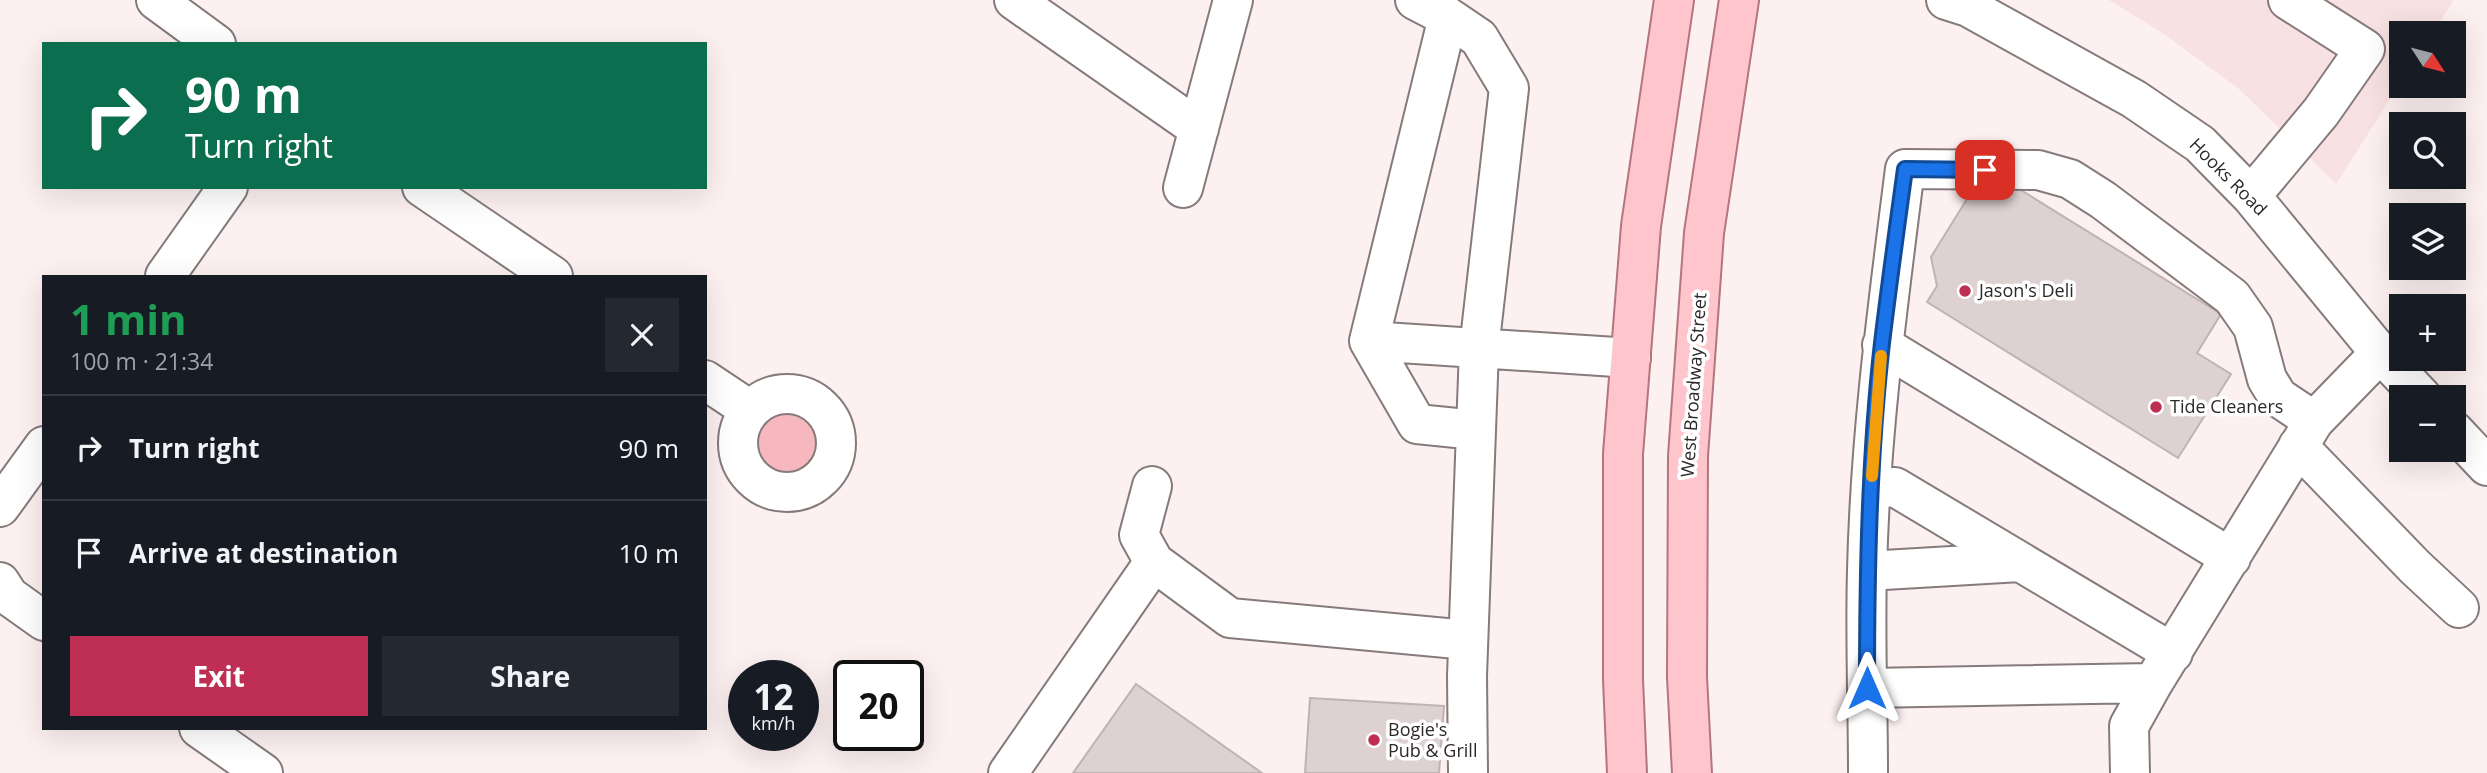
<!DOCTYPE html>
<meta charset="utf-8">
<style>
:root{--surface:#171b24;--page:#242831;--text:#f1f3f6;--muted:#9ea1a6;--line:#363941;--accent:#bf2f53}
body{margin:0;font-family:"Open Sans",sans-serif;background:var(--page);color:var(--text);height:100vh;display:flex;flex-direction:column;font-size:26px;white-space:nowrap}
*{box-sizing:border-box;margin:0}
p{font-size:23px;color:var(--muted)}
.icon{flex:none;width:38px;height:38px;fill:none;stroke:currentColor;stroke-width:2;stroke-linecap:round;stroke-linejoin:round}
.map{position:relative;flex:1;overflow:hidden}
.panel{position:absolute;left:42px;top:275px;width:665px;height:455px;display:flex;flex-direction:column;background:var(--surface);border-radius:0px;box-shadow:0 7px 28px #0002}
.panel>*{flex:none}
.banner{position:absolute;left:42px;top:42px;width:665px;height:147px;border-radius:0px;box-shadow:0 7px 28px #0002;background:#0b6e4f;color:#fff;overflow:hidden}
.needle{width:46px;rotate:126deg}
.controls{position:absolute;left:2389px;top:21px;display:grid;gap:14px}
.controls a{display:grid;place-items:center;width:77px;height:77px;border-radius:0px;background:var(--surface);box-shadow:0 7px 28px #0002;font-size:35px}
.speed{position:absolute;left:728px;top:660px;display:flex;gap:14px;font-size:35px;font-weight:700;text-align:center}
.speed>*{display:grid;place-content:center;width:91px;height:91px;border-radius:50%;background:var(--surface);box-shadow:0 7px 28px #0002;line-height:1}
.speed small{font-size:18px;font-weight:400}
.speed .limit{border:4px solid #111;border-radius:10px;background:#fff;color:#111}
.pin{position:absolute;display:grid;place-items:center;width:60px;height:60px;color:#fff;margin:-30px;border-radius:14px;box-shadow:0 4px 10px #0006}
.me{position:absolute;width:77px;margin:-38px;rotate:0deg;stroke-linejoin:round;filter:drop-shadow(0 0 5px #0008)}
.turn{display:flex;align-items:center;gap:24px;height:147px;padding:0 28px;font-size:32px}
.turn .icon{width:91px;height:91px;stroke-width:2.5}
.turn b{display:block;font-size:49px;line-height:60px}
.round{display:grid;place-items:center;flex:none;width:74px;height:74px;border-radius:0px;background:var(--page)}
.head{display:flex;align-items:center;justify-content:space-between;height:119px;padding:0 28px}
h1{font-size:42px;font-weight:700;line-height:52px;color:#1e9e55}
.cta{display:flex;gap:14px;margin-top:auto;padding:14px 28px}
.cta a{flex:1;height:80px;border-radius:0px;background:var(--accent);color:#fff;font-size:28px;font-weight:700;line-height:80px;text-align:center}
.cta a+a{background:var(--page);color:var(--text)}
ul{padding:0;list-style:none}
li{display:flex;align-items:center;gap:21px;height:105px;padding:0 28px;border-top:2px solid var(--line)}
li div{flex:1}
li b{display:block;font-size:26px}
li em{font-style:normal}
.map>svg:first-child{display:block}
.built{fill:#f7e1e3}
.green{fill:#f6b7be}
.building{fill:#ddd1d2;stroke:#bfb3b4;stroke-width:2}
.lines{fill:none;stroke-linecap:round;stroke-linejoin:round}
.minor-casing{stroke:#867a7b;stroke-width:42}
.major-casing{stroke:#b4757e;stroke-width:42}
.minor{stroke:#fff;stroke-width:38}
.major{stroke:#fec5cd;stroke-width:38}
.route-casing{stroke:#114b97;stroke-width:18}
.route{stroke:#1a73e8;stroke-width:12}
.slow{stroke:#f59e0b;stroke-width:12}
.poi-dot{fill:#bf2f53;stroke:#fff;stroke-width:2.5}
.labels{text-anchor:middle;stroke-width:7;stroke-linejoin:round;paint-order:stroke}
.street-label{font-size:18px;fill:#2d2829;stroke:#fff}
.poi-label{font-size:18px;fill:#2d2829;stroke:#fff;text-anchor:start}
</style>
<div class="map">
<svg width="2487" height="773" viewBox="0 0 2487 773">
<rect width="100%" height="100%" fill="#fdf0f1"/>
<!-- built -->
<path class="built" d="M2109,0h345l-22,33h-31v49l-65,102 -97,-95 -75,-55z"/>
<!-- green -->
<path class="green" d="M750 442a49 49 0 1 1 98 0a49 49 0 1 1-98 0Z"/>
<!-- building -->
<path class="building" d="M2003,179l218,135 -24,39 34,21 -53,84 -251,-156 10,-16 -6,-29 44,-71z
M1136,684l126,89h-189z
M1310,698l134,8 -5,67h-134z"/>
<g class="lines">
<!-- minor casing -->
<g class="minor-casing">
<path id="minor" d="M156,0l60,44
M1014,0l185,129
M1415,0l33,17 31,21 30,50 -30,261 -12,327 1,97
M1946,0l22,7 166,92 66,45 51,52 129,157 42,44
M1448,17l-79,324 48,83 59,6
M422,187l131,89
M1183,188l50,-188
M2251,196l70,-84 44,-63 -77,-49
M165,276l63,-89
M1369,341l262,17
M1882,345l349,213
M705,380l45,30
M738 443a49 49 0 1 1 98 0a49 49 0 1 1-98 0Z
M2454,431l33,35
M2298,446l117,121 44,41
M1152,486l-13,49 15,27 76,56 238,22
M1871,489l24,-2 278,166
M0,507l44,-61
M1867,571l153,-9
M0,582l9,14 35,25
M1867,688l286,-5
M199,728l64,45
M1008,773l146,-211
M1868,773c0,-67 -3,-135 -1,-202 3,-135 21,-268 38,-402l133,1 32,9 33,21 129,97 21,30 14,52 11,18 36,24
M2130,773l-1,-47 24,-43 161,-262 66,-68"/>
</g>
<!-- major casing -->
<g class="major-casing">
<path id="major" d="M1627,773l-4,-94v-225l18,-228 33,-226
M1692,773l-5,-96 1,-221 16,-223 35,-233"/>
</g>
<!-- minor -->
<use href="#minor" class="minor"/>
<!-- major -->
<use href="#major" class="major"/>
</g>
<g class="lines">
<!-- route casing -->
<g class="route-casing">
<path id="route" d="M1867,688c0,-115 2,-230 15,-345 7,-58 15,-116 23,-174l80,1"/>
</g>
<!-- route -->
<use href="#route" class="route"/>
<!-- slow -->
<path class="slow" d="M1872,476l9,-120"/>
</g>
<!-- markers -->
<g class="poi-dot">
<circle cx="1965" cy="291" r="7"/>
<circle cx="2156" cy="407" r="7"/>
<circle cx="1374" cy="740" r="7"/>
</g>
<g class="labels">
<!-- street labels -->
<g class="street-label">
<text transform="translate(2228 177) rotate(45)" y="6">Hooks Road</text>
<text transform="translate(1694 385) rotate(-86)" y="6">West Broadway Street</text>
</g>
<!-- poi labels -->
<g class="poi-label">
<text x="1979" y="297">Jason's Deli</text>
<text x="2170" y="413">Tide Cleaners</text>
<text x="1388" y="736">Bogie's<tspan x="1388" dy="21">Pub &amp; Grill</tspan></text>
</g>
</g>
</svg>
<div class="controls">
<a><svg class="needle" viewBox="-14 -14 28 28"><path d="M0-13l5 13h-10z" fill="#e53935"/><path d="M0 13l5-13h-10z" fill="#9ea1a6"/></svg></a>
<a><svg class="icon" aria-label="search" viewBox="0 0 24 24"><circle cx="10" cy="10" r="6"/><path d="M15 15l6 6"/></svg></a>
<a><svg class="icon" aria-label="layers" viewBox="0 0 24 24"><path d="M12 4l9 5-9 5-9-5zM3 14l9 5 9-5"/></svg></a>
<a>+</a>
<a>−</a>
</div>
<div class="speed"><div>12<small>km/h</small></div><div class="limit">20</div></div>
<div class="pin" style="left:1985px;top:170px;background:#d93025"><svg class="icon" aria-label="arrive" viewBox="0 0 24 24"><path d="M6 21V4h12l-3 4 3 4H6"/></svg></div>
<svg class="me" style="left:1867px;top:688px" viewBox="-20 -20 40 40"><path d="M0-17L14 15 0 8-14 15z" fill="#1a73e8" stroke="#fff" stroke-width="4"/></svg>
<div class="banner">
<div class="turn"><svg class="icon" aria-label="right" viewBox="0 0 24 24"><path d="M7 20v-9h11M14 6l5 5-5 5"/></svg><div><b>90 m</b>Turn right</div></div>
</div>
<section class="panel">
<div class="head"><div><h1>1 min</h1><p>100 m · 21:34</p></div><a class="round"><svg class="icon" aria-label="close" viewBox="0 0 24 24"><path d="M6 6l12 12M18 6L6 18"/></svg></a></div>
<ul>
<li><svg class="icon" aria-label="right" viewBox="0 0 24 24"><path d="M7 20v-9h11M14 6l5 5-5 5"/></svg><div><b>Turn right</b></div><em>90 m</em></li>
<li><svg class="icon" aria-label="arrive" viewBox="0 0 24 24"><path d="M6 21V4h12l-3 4 3 4H6"/></svg><div><b>Arrive at destination</b></div><em>10 m</em></li>
</ul>
<div class="cta"><a>Exit</a><a>Share</a></div>
</section>
</div>
